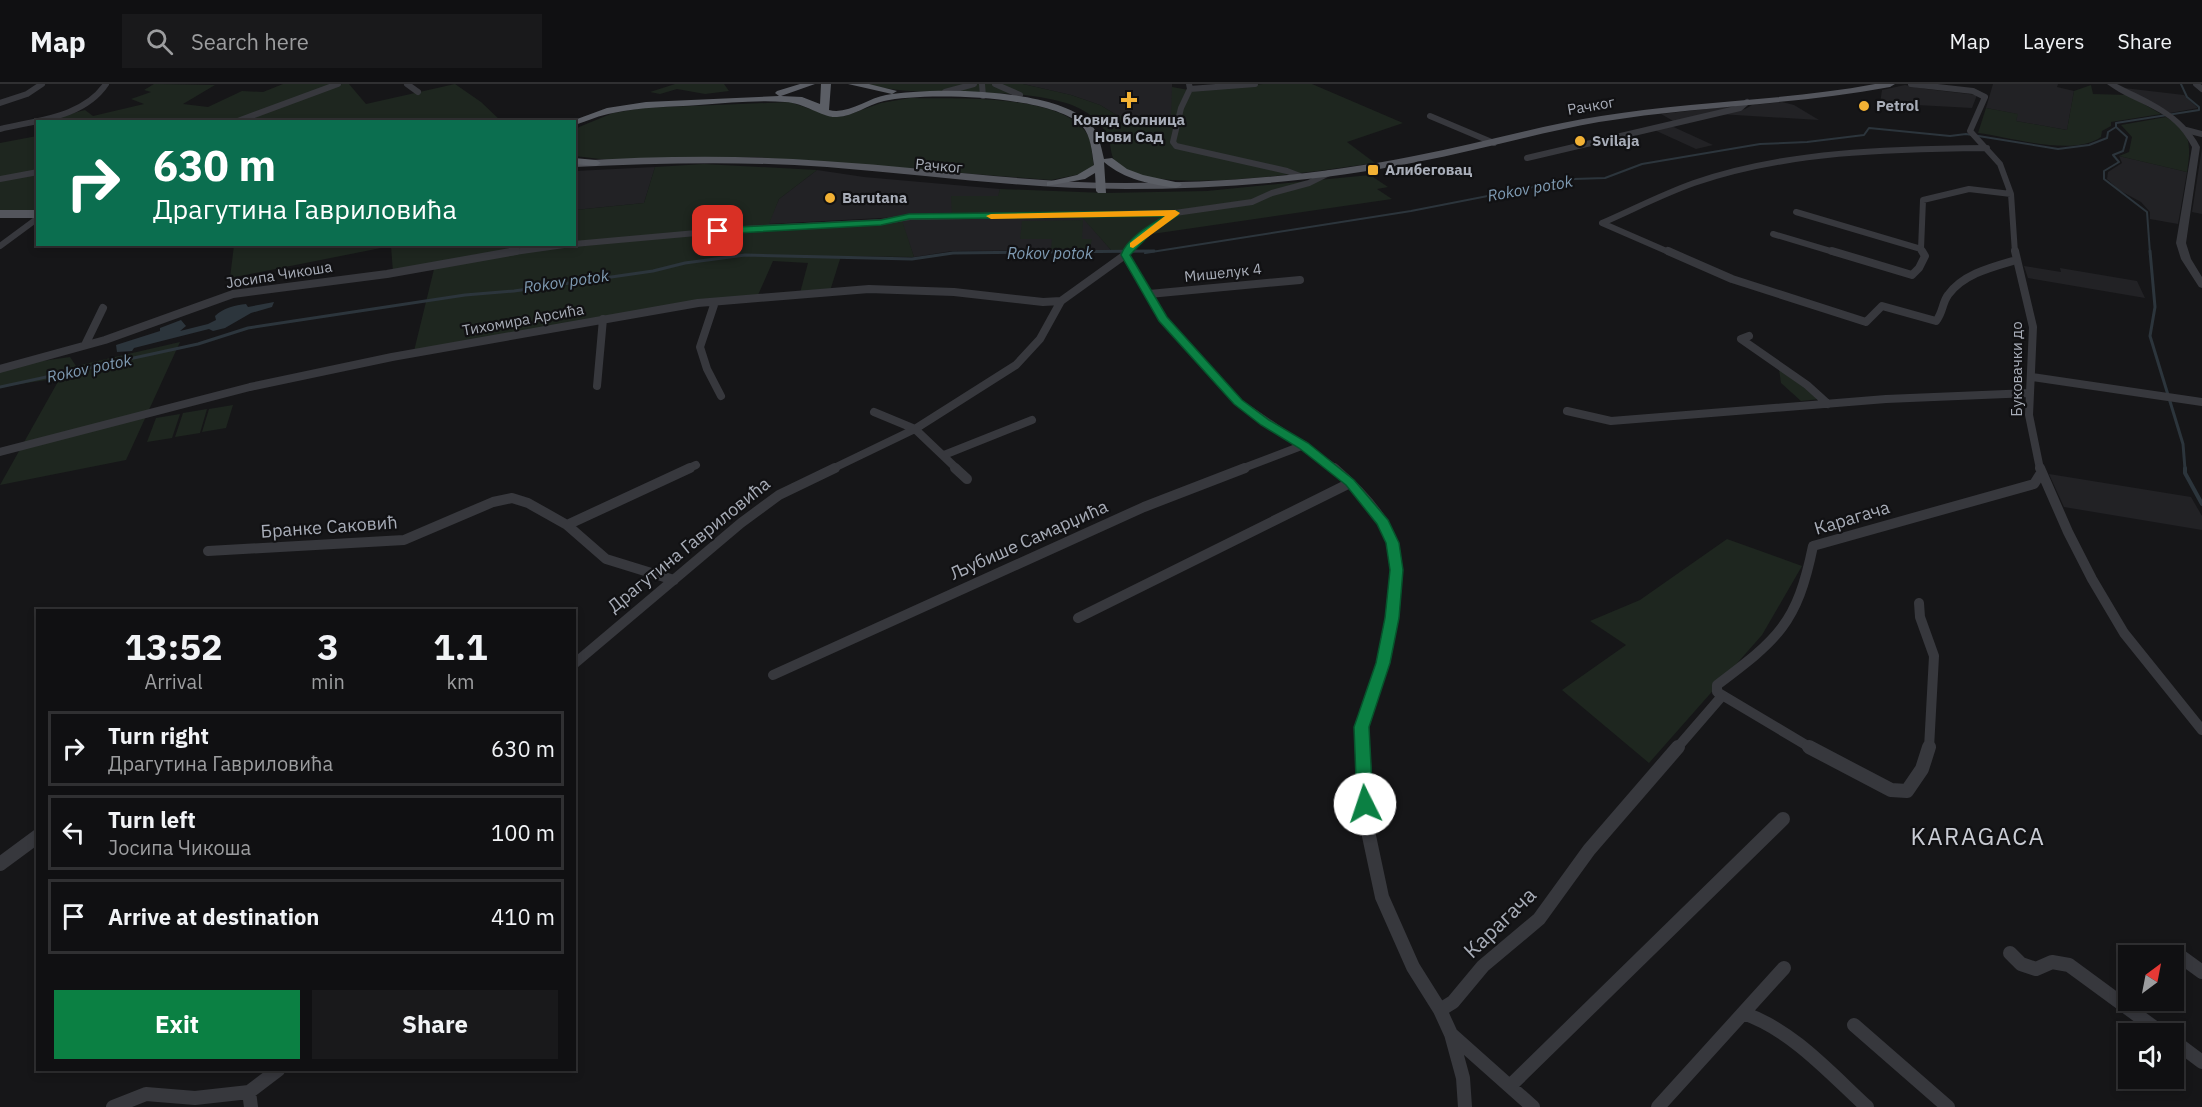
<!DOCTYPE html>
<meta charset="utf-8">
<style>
:root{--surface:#101012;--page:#19191b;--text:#f1f3f6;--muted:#9c9d9f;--line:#303032;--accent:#0b8043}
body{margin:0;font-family:"IBM Plex Sans",sans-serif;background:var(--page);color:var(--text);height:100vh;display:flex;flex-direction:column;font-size:22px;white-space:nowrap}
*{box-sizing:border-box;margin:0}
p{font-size:20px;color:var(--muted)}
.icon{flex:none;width:33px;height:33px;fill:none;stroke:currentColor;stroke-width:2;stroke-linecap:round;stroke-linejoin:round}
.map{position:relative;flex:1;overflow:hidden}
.panel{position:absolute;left:36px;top:525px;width:540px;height:462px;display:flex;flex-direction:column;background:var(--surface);border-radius:0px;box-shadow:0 3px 9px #0003,0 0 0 2px var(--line)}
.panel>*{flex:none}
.hud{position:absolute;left:36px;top:36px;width:540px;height:126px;border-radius:0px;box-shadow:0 3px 9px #0003,0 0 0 2px var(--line);background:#0b6e4f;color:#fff;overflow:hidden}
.needle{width:39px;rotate:32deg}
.buttons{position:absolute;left:2118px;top:861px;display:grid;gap:12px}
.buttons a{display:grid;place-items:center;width:66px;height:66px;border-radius:0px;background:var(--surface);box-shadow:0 3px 9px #0003,0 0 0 2px var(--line);font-size:30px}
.pin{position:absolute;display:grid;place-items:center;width:51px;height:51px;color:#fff;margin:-26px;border-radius:12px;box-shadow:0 3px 9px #0006}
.me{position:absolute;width:66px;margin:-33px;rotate:356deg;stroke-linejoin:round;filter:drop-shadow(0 0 4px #0008)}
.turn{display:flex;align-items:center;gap:21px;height:126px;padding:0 18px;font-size:27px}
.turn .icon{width:78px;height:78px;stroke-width:2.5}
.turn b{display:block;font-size:42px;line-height:51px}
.eta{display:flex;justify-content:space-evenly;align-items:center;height:102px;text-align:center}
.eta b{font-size:36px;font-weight:700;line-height:42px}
.cta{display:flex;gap:12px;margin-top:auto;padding:12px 18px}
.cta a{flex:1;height:69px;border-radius:0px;background:var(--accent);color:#fff;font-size:24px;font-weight:700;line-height:69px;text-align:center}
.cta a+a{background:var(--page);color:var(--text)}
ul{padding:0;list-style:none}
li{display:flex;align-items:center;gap:18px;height:75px;margin:0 12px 9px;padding:0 6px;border:3px solid var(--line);border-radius:0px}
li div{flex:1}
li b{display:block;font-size:22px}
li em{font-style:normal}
header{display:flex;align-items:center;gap:36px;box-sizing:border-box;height:84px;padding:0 30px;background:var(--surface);border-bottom:2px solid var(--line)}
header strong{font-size:28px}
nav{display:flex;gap:33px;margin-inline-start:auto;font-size:21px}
.search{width:420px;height:54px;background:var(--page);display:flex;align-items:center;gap:15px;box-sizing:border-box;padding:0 21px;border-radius:0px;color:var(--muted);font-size:22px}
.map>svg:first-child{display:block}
.built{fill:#222225}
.green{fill:#1e261f}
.water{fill:#2c353c}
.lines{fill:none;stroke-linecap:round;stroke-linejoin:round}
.stream-far2{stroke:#2c353c;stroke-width:2}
.stream-far1{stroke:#2c353c;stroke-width:3}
.stream{stroke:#2c353c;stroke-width:4}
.minor-far3{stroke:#37383d;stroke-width:6}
.minor-far2{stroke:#37383d;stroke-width:8}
.minor-far1{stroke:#37383d;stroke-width:10}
.minor{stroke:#37383d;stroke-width:14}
.tertiary{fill:#37383d;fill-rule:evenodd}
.primary{fill:#53555c;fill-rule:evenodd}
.trunk{fill:#5b5e65;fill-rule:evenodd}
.route{fill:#0b8043;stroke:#07532c;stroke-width:1.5}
.slow{fill:#f59e0b}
.poi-dot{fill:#f2b134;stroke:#111113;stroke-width:2}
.labels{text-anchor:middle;stroke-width:4.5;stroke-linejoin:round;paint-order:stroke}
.far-street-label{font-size:15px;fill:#a8adb8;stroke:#111113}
.far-poi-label{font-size:15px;font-weight:bold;fill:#a8adb8;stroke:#111113;text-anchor:start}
.far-water-label{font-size:16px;font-style:italic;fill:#7f9bb3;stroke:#111113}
.street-label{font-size:18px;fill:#a8adb8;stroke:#111113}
.near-street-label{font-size:21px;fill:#a8adb8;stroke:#111113}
.near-neighbourhood-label{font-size:24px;letter-spacing:1.5px;fill:#c9ccd4;stroke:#111113}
</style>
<header>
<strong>Map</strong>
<div class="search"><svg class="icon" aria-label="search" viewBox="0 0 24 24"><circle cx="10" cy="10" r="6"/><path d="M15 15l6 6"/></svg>Search here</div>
<nav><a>Map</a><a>Layers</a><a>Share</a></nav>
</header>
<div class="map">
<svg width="2202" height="1023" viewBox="0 0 2202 1023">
<rect width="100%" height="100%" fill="#161618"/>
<!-- built -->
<path class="built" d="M1023,0h149v33l-54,-1 -18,-11 -29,-10z
M1993,0h65l-1,3 17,4 -7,39 -51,-9 1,-7 -31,-6z
M1905,1l21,4 51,6 -5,13 -92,-5 2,-13z
M2124,4l60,7 14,13 -28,5z
M1782,18l12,3 25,15 -100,-6 26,-5 7,-4z
M1733,22l4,1 -62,15 -14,-8z
M1667,40l46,21 -17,4 -46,-21z
M2202,64v66l-10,-2z
M2119,72l68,16 -9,52 -28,-5v-7l-9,-10 -22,-12 -12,-11 1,-7 14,-9z
M655,83l-11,36 -69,7v-39z
M817,86l47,7 136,12 -1,7h-47l128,18 31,36 -159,1 -38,6 -14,-40 -132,7 11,-25z
M2024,182l37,6 -1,-4 77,13 8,17 -117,-20z
M2049,390l142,23 11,19v14l-138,-23z"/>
<!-- green -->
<path class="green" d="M154,0l61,1 -32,19 25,3 34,-16 21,1 20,-8h52l-103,37h-190l43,-11 8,6 51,-12 -13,-5 20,-7 -7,-2z
M342,0h7l17,20 89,-20 26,18 20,19 -263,1z
M675,0h49l5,7 -24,3 -28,-5 -17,5 -10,-2z
M862,0h161l48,11 29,10 18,11 53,1 1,-30 22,4 69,-7h49l91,39 -56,19 28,21c-54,7 -216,35 -257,2 -6,-5 -7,-14 -8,-21 -5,-22 -23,-34 -44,-41 -67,-19 -137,-3 -204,-19z
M2091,1l2,9 35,1 33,19 -50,8v4l-9,5 -1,6c-27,20 -91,0 -123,-4l8,-25 32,6 -2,7 51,9 7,-39z
M910,14c43,1 152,-5 177,36 5,8 5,23 7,32l-8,7 -35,7 -295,-23 -148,3 -33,-4v-24l4,-5 34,-14 30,-5 147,-6 43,15 12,-1 36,-13z
M2166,33c26,15 25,28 21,55l-68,-16 10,-4 3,-15 -11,-12z
M37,52v35l-37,7v-35z
M704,80l113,6 -38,29 -10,25 98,-3 34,-4 13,40 -73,-1 -11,35 -30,2 8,-30 -35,-2 -15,34 -344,56 21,-86 -42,7 -2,-26 -161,32 4,-33 340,-1 1,-34 69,-7 11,-36z
M37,89v39h-37v-32z
M1370,91l18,12 -11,2 15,10 -240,35 -16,15 -12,5 -13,-4 -32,-36 -127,1 -1,-19h47l2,-7 105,4 102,-2z
M1083,136l-1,19h10l-2,10h-39l1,-10h-32l2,-18z
M180,258l-54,118 -126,25 60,-107 -60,9v-20l70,-10 6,9z
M1779,285l41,30 -19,2 -20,-18z
M233,321l-7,23 -24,4 7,-23z
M207,325l-7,24 -25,4 8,-24z
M180,330l-8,24 -25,4 9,-24z
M1727,455l75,27 -40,69 -113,128 -87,-73 64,-45 -36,-24 50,-21z"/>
<!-- water -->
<path class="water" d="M274,218l-2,5 -21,6 -26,15 -12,3 -4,-2 -75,19 -2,3 -15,1 -1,-7 44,-14v-3l21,-8 5,6 -6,5 28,-7 8,-4 -1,-4c8,-8 20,-11 31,-12l2,3z"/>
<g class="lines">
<!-- stream-far2 -->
<path class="stream-far2" d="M2116,43l11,10 -4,14 -10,4 6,7 -15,9v8l43,33 3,41
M1145,169l266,-42 163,-32 31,-1 37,-14 118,-20 47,-2 57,-7 5,-7 81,8 16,-2 92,15 31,-4 18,-7 1,-6 8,-5v-4l83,-13v-3l-12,-10 -6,-13"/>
<!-- stream-far1 -->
<path class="stream-far1" d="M2150,167l5,56 -5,29 33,108 2,25
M0,303l198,-43 50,-16 217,-33 49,-4 139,-20 32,-8 60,-8 167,4 41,-6 201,-2"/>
<!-- stream -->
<path class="stream" d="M2185,384v5l17,31"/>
<!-- minor-far3 -->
<path class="minor-far3" d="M407,0l11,8
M982,0l1,12
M995,0l25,11
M1189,0l1,5 65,-5
M1911,0l62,7 12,6 -15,34 30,33 11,30 4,59
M2196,0l6,5
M1190,5l-9,19 -8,34 3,4 111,25 13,5
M945,8l29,-8
M0,19l27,-9 15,-10
M1430,32l64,27
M235,38l103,-38
M0,45c36,-9 83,-11 106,-45
M2186,46l16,4
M1527,74l213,-50 7,-6
M0,95l38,-7
M1796,128l125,37
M1773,150l64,19
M574,160l167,-15 140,-7 29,-5 265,-4 77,-11 20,-9 37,-10 20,-10
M0,162l38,-28
M507,169l64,-9
M1126,169l22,-22 27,-18
M1671,169l-69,-30c30,-13 61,-29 92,-40 93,-32 195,-34 293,-35
M1923,169l-2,-4 2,-49 46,-11 42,5"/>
<!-- minor-far2 -->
<path class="minor-far2" d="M1668,167l64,28 134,43 16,-16 54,15c7,-8 6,-18 12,-26 15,-21 44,-28 68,-35
M1832,167l80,24 7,-7 6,-12 -3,-5
M2015,167l18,76 -4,88 11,54
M1125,171l38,64 75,83 98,67
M1149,210l151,-14
M715,218l-15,45 7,22 14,27
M1749,252l-8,3 66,46 21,19
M85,261l18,-37
M0,285l105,-29 128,-46 154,-20 129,-23
M2032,293l170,25
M597,302l6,-67
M1567,327l44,10 275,-22 144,-6
M874,328l41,17 42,40
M0,368l250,-65 142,-30 306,-54 171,-14 85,3 89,10 18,-1
M944,371l88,-35
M687,385l9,-4
M832,385l83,-40 101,-64 24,-26 21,-38 64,-46 2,-4
M1241,385l63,-24"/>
<!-- minor-far1 -->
<path class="minor-far1" d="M955,384l12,11
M1334,384c22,19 50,47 59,75 10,32 -1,89 -11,122 -8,29 -20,52 -19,83
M2040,384l28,64 24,47 32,54 78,97
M567,441l123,-57
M208,467l196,-11 89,-38 19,-4 16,5 39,22 39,34 68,21
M1919,519l1,14 14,39 -5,92
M1078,534l272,-135
M574,580l167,-141 38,-28 56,-27
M773,591l371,-168 101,-39
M1677,664l45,-52
M1811,664l-94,-56v-7c61,-46 80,-61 96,-139l221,-62 7,-11"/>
<!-- minor -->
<path class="minor" d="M1363,663l6,89 13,61 31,70 27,43 11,24 12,44 2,29
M1809,663l82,43 16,1 15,-22 7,-22
M0,780l38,-28
M2010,869l11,11 15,5 16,-7 17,3 94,69
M2180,872l22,16
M1440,926l13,-8 30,-36 56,-47 50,-69 89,-103
M1743,929c49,17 86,59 124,94
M1854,941l94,82
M1451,950l82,73
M2174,957l28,21
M1510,1002l273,-267
M249,1008l2,15
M113,1023l33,-13 49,4 54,-6 29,-22
M1658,1023l126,-139"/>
<!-- tertiary -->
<path class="tertiary" d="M2107,0h10c32,16 66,29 83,63l-14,96 5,16 11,18v11l-3,-1 -18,-28 -5,-16 16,-96c-20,-40 -54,-40 -85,-63z"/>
<!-- primary -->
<path class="primary" d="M1875,0h20l-5,3c-96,18 -194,19 -291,35 -61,11 -121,28 -182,40 -95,19 -193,27 -291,27 -100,0 -199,-14 -299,-22 -84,-6 -168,-4 -253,0v-6c84,-5 167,-6 250,0 101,6 201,22 302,22 97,0 193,-8 288,-27 63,-12 124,-30 187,-40 91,-15 183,-15 274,-32z
M0,126h38v8h-38z"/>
<!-- trunk -->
<path class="trunk" d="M800,0h15l-34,12 21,1 18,7 1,-20h10l-2,26c19,5 39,-12 57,-15 48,-8 165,-7 202,26 10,9 13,25 16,38l8,-1 15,11 16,6 37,8 2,2 -6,3c-26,-4 -51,-8 -72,-26l2,31h-8l-2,-2 -1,-18 -10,6 -38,7v-4l30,-7 17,-10c-2,-12 -3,-30 -12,-39 -29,-31 -157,-34 -198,-25 -17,4 -30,15 -47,16 -15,1 -31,-14 -52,-15 -28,-2 -57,1 -86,3 -28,2 -58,2 -86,8 -13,2 -25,8 -39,12v-3h-5l38,-14 39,-6 133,-6 -4,-3 2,-2z
M848,0h21l28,7 -5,3z
M574,74l22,2 5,3 -5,3 -22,-2z"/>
</g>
<!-- route -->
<path class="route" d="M1178,127v4l-27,18 -21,22 37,62 75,83 27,20 39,23 46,37 34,40 11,23 4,27 -4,48 -9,45 -21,64 4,77 -2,4 -6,2 -6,-2 -2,-4 -3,-77 22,-64 9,-45 5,-48 -4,-27 -9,-19 -31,-39 -47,-37 -38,-23 -27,-21 -75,-83 -38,-66c6,-17 29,-30 44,-39l-256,3 -28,6 -163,9 -5,-3 5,-3 163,-8 28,-6z"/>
<!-- slow -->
<path class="slow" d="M1175,126l5,3 -2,2 -45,33 -3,-1v-4l35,-27 -174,3 -5,-3 5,-2z"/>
<!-- markers -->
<g class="poi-dot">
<path d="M1126 7h6v6h6v6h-6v6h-6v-6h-6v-6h6z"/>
<circle cx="1864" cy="22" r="6"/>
<circle cx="1580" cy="57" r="6"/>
<rect x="1367" y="80" width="12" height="12" rx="3"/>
<circle cx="830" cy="114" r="6"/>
</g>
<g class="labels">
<!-- far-street labels -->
<g class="far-street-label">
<text transform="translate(1591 22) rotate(-10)" y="5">Рачког</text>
<text transform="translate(939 82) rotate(5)" y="5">Рачког</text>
<text transform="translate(1223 189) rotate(-6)" y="5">Мишелук 4</text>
<text transform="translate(279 191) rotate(-9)" y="5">Јосипа Чикоша</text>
<text transform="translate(523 236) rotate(-10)" y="5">Тихомира Арсића</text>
<text transform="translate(2017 285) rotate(-90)" y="5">Буковачки до</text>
</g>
<!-- far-poi labels -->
<g class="far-poi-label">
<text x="1876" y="27">Petrol</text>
<text x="1129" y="41" text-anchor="middle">Ковид болница<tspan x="1129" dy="17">Нови Сад</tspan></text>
<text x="1592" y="62">Svilaja</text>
<text x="1385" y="91">Алибеговац</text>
<text x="842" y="119">Barutana</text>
</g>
<!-- far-water labels -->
<g class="far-water-label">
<text transform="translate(1530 104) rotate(-10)" y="6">Rokov potok</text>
<text x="1050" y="175">Rokov potok</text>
<text transform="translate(566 197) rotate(-8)" y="6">Rokov potok</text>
<text transform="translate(89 284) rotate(-12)" y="6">Rokov potok</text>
</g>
<!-- street labels -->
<g class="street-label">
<text transform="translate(1852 434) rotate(-17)" y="6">Карагача</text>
<text transform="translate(329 443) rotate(-4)" y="6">Бранке Саковић</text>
<text transform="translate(1029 456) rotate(-24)" y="6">Љубише Самарџића</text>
<text transform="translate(689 461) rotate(-39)" y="6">Драгутина Гавриловића</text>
</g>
<!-- near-street labels -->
<g class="near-street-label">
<text transform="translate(1500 839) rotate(-44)" y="7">Карагача</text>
</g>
<!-- near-neighbourhood labels -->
<g class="near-neighbourhood-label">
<text x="1978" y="761">KARAGACA</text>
</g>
</g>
</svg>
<div class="buttons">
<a><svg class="needle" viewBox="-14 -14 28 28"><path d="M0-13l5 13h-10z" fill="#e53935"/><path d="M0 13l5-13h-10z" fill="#9c9d9f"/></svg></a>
<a><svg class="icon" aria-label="sound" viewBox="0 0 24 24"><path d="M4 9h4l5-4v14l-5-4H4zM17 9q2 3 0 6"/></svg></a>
</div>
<div class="pin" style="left:718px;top:147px;background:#d93025"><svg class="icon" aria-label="arrive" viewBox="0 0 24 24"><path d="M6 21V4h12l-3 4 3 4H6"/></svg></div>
<svg class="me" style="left:1365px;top:720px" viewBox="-20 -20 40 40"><circle r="19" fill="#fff"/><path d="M0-13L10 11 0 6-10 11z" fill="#0b8043"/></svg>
<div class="hud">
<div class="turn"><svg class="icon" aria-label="right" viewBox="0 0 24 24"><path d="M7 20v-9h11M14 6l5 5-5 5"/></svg><div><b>630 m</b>Драгутина Гавриловића</div></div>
</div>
<section class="panel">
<div class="eta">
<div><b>13:52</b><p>Arrival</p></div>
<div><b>3</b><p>min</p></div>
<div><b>1.1</b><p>km</p></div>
</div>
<ul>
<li><svg class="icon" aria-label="right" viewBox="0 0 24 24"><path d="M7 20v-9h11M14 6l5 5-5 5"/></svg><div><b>Turn right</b><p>Драгутина Гавриловића</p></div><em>630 m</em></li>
<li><svg class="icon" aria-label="left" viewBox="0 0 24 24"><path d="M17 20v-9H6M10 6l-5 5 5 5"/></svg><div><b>Turn left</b><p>Јосипа Чикоша</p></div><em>100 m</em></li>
<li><svg class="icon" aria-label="arrive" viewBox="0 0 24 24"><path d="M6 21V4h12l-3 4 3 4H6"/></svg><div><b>Arrive at destination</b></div><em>410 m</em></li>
</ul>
<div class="cta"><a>Exit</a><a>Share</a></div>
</section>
</div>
